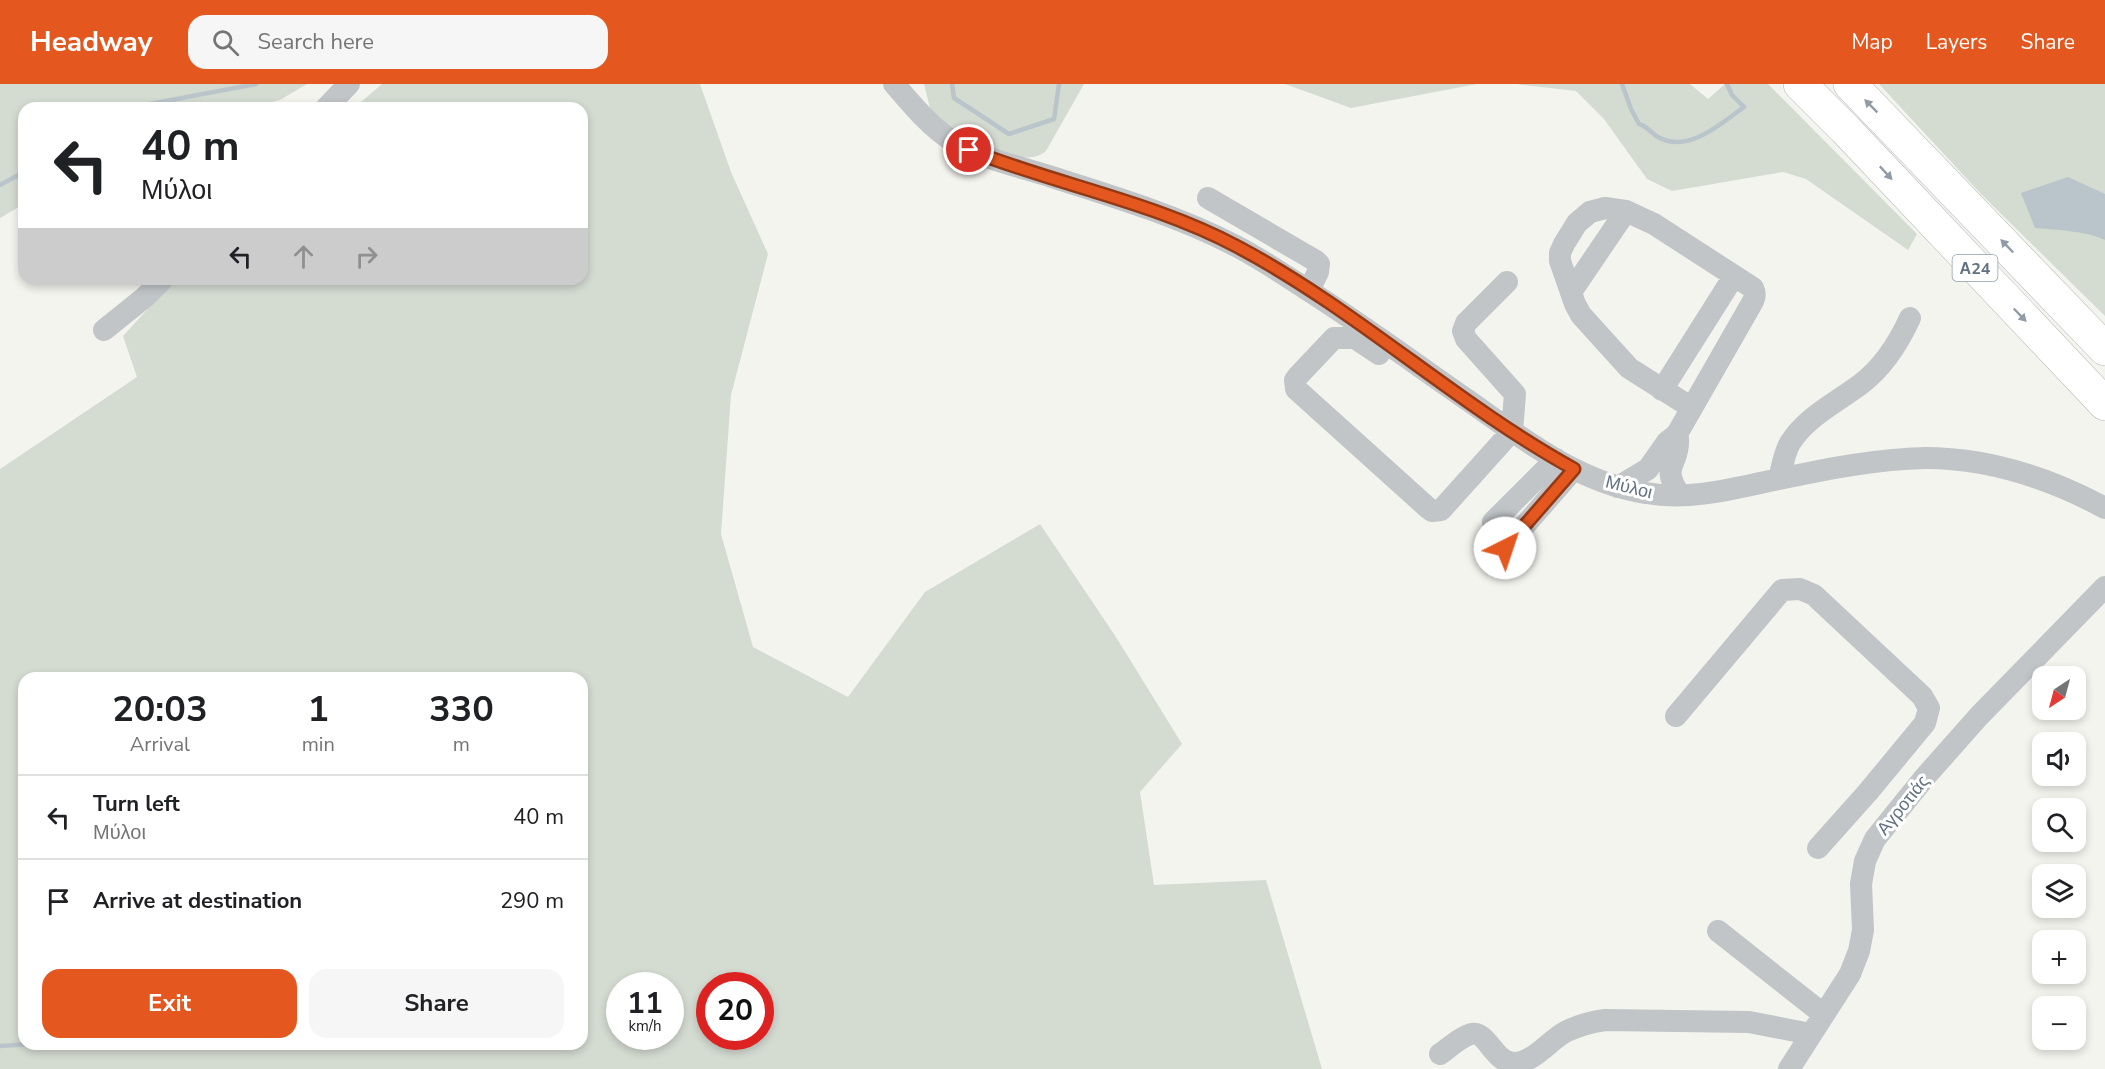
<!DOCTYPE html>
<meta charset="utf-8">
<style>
:root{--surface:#fff;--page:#f6f6f6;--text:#202124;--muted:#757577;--line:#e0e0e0;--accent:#e4571f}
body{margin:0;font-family:"Nunito Sans",sans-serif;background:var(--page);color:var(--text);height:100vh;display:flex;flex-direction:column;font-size:22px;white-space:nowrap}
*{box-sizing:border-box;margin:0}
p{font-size:20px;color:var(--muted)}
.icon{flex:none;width:33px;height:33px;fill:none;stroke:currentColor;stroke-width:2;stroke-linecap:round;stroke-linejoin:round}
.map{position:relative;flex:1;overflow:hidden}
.drawer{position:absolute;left:18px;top:588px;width:570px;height:378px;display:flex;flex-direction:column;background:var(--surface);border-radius:18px;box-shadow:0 3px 9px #0003}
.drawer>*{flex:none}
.hud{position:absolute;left:18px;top:18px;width:570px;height:183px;border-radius:18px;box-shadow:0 3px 9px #0003;background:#fff;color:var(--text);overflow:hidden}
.needle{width:39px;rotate:216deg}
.buttons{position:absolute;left:2032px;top:582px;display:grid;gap:12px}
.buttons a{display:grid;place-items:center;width:54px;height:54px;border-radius:12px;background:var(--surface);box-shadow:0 3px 9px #0003;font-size:30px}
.speed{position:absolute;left:606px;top:888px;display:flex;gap:12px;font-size:30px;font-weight:700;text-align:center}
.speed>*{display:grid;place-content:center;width:78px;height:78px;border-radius:50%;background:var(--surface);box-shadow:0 3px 9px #0003;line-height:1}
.speed small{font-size:15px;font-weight:400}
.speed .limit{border:9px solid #d22;background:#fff;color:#111}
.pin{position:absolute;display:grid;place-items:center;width:51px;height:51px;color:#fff;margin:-26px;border:3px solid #fff;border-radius:50%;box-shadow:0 2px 6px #0007}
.me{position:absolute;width:66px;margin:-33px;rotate:41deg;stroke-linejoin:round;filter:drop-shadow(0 0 4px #0008)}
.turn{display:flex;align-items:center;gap:21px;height:126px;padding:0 24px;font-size:27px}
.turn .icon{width:78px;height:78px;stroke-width:2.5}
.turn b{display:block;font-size:42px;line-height:51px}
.lanes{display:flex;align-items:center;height:57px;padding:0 24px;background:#0003;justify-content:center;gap:30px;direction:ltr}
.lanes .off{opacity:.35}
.eta{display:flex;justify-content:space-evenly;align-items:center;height:102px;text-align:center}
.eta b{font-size:36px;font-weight:700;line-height:42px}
.primary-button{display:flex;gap:12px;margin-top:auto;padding:12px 24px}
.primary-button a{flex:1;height:69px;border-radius:18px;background:var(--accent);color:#fff;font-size:24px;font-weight:700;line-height:69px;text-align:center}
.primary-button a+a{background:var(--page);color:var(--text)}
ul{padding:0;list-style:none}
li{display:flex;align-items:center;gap:18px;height:84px;padding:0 24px;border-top:2px solid var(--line)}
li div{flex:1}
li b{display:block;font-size:22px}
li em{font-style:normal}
header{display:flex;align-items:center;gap:36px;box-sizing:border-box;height:84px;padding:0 30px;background:var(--accent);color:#fff}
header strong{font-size:28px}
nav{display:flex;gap:33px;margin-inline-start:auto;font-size:21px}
.search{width:420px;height:54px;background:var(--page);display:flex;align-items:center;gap:15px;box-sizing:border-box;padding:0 21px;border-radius:18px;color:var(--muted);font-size:22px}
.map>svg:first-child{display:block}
.green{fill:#d4dbd1;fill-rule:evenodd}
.water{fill:#bac5cb}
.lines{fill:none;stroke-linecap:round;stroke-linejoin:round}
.stream{stroke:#bac5cb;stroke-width:4.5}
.highway-casing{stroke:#b4b7ba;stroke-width:34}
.minor{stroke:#c1c5c8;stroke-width:22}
.highway{stroke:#fff;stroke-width:33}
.oneway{fill:#919ca7}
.route-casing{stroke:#943914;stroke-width:15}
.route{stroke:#e4571f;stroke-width:10}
.labels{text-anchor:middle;stroke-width:6;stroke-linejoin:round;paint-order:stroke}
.shield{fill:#fff;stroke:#919ca7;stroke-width:1.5}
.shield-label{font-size:16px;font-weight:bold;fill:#627281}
.street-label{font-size:18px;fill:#627281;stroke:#fff}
</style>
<header>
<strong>Headway</strong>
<div class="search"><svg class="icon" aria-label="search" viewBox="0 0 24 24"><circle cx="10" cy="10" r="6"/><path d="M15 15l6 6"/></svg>Search here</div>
<nav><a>Map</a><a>Layers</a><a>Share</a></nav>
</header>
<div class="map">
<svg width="2105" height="985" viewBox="0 0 2105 985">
<rect width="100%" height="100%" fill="#f4f4ef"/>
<!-- green -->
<path class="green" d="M0,0h307l-27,16 -33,8h-223v96l-24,14z
M382,0h318l31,88 37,82 -37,141 -10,139 32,113 95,50 77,-105 115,-68 76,113 66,107 -42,48 14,93 112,-5 56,189h-1322v-600l137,-92 -14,-41 52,-57h407v-171h-228zM24,594h558v366h-558zM620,902h50v50h-50zM710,902h50v50h-50z
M924,0h160l-38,67c-24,22 -89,-18 -113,-31z
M1285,0h192l-126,24z
M1515,0h175l18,15 17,-15h43l149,150 -9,16 -102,-71 -23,-7 -111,19 -25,-12 -43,-60 -28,-28z
M1879,0h226v232l-124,-122z"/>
<!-- water -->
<path class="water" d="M2068,93l37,17v46c-18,-9 -49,-10 -70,-12l-14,-35z"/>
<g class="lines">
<!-- stream -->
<path class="stream" d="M952,0l2,14 55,36 45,-15 5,-35
M1622,0l9,25 8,15c8,2 12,9 19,13 31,17 63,-14 86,-30l-12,-12 -5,-11
M142,24l8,-4 106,-20
M0,101l24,-13
M0,962l32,-2"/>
<!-- highway casing -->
<g class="highway-casing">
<path id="highway" d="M1800,0l46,46 259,274
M1850,0l255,265"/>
</g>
<!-- minor -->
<path class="minor" d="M894,0c18,20 34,41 57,56 30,19 67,26 101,37 60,19 126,39 182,68 24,12 46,27 69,42 57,36 111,76 166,114 54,38 110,82 177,92 45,8 90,-5 133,-14 47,-10 98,-20 146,-21 63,0 126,21 180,50
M326,24l23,-24
M1208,114l108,63 3,3 -1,8 -9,18
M1571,208l55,-81
M104,246l41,-33 18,-18
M1379,270l-24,-16h-21l-36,38 -3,4 1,9 132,119 4,3 9,-1 71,-79 3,-37 -49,-55 -3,-8 3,-8 41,-41
M1662,306l72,-114
M1678,354c2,28 -19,27 2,57
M1779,395c3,-12 5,-25 11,-36 16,-26 47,-41 71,-59 21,-16 38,-42 49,-66
M1618,403l30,-18 19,-27 10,-8 75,-131c3,-5 4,-9 1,-15l-99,-64 -28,-13 -21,-3 -15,4 -13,11 -13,21 -4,9v8l15,43 6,11 48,53 63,40
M1493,438l63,-63
M1505,464l69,-79
M1676,632l106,-126 18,-1 14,6 108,101 7,12 -4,15 -57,69 -50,56
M1718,847l105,83
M1440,970c9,-6 20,-17 31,-20 16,-4 23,29 43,29 19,0 35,-22 51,-31 12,-6 26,-10 40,-12l144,2 62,12
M1789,985l61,-95 9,-23 4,-21 -2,-46 4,-23 10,-22 50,-62 54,-61 126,-129"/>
<!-- highway -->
<use href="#highway" class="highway"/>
</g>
<!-- one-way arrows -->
<defs><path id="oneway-solid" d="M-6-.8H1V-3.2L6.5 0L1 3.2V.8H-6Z" transform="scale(1.5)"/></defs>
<g class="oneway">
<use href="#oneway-solid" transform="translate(1871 22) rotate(-135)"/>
<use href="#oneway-solid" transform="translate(1886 89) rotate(47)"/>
<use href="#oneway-solid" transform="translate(2007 162) rotate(-134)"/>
<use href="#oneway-solid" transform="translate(2020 231) rotate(46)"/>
</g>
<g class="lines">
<!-- route casing -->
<g class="route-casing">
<path id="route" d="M969,66c89,35 185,52 269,97 119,63 218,157 336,222l-69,79"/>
</g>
<!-- route -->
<use href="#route" class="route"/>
</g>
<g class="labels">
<!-- shield labels -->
<rect class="shield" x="1952.5" y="171" width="45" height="26" rx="4.5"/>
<g class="shield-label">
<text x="1975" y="190">Α24</text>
</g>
<!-- street labels -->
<g class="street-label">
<text transform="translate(1629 403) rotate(14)" y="6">Μύλοι</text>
<text transform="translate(1903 721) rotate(-51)" y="6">Αγροτιάς</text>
</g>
</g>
</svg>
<div class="buttons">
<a><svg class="needle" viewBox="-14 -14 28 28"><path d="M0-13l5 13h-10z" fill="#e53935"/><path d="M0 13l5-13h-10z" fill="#757577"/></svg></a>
<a><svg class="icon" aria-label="sound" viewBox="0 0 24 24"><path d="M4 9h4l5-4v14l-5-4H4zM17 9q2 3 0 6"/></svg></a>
<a><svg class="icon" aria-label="search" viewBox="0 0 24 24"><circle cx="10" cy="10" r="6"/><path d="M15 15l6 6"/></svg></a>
<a><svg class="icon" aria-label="layers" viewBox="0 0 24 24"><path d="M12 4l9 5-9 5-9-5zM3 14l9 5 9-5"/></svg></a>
<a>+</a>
<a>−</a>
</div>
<div class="speed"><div>11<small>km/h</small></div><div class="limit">20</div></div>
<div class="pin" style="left:969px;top:66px;background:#d93025"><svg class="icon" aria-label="arrive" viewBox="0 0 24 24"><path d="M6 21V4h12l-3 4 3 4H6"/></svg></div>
<svg class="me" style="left:1505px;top:464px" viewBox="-20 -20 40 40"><circle r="19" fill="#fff"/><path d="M0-13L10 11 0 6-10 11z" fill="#e4571f"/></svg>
<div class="hud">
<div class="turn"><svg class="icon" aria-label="left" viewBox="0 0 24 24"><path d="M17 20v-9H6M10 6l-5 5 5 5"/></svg><div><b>40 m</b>Μύλοι</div></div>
<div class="lanes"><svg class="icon" aria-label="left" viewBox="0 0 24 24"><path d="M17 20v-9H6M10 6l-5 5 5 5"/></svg><svg class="icon off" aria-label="ahead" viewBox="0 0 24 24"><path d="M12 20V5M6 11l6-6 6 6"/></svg><svg class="icon off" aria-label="right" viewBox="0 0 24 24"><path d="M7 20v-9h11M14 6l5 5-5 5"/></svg></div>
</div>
<section class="drawer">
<div class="eta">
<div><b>20:03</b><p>Arrival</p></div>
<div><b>1</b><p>min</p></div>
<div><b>330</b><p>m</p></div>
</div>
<ul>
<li><svg class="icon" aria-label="left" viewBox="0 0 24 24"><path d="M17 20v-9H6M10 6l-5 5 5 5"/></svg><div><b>Turn left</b><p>Μύλοι</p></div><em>40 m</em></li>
<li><svg class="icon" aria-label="arrive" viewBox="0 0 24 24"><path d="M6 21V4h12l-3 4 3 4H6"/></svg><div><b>Arrive at destination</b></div><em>290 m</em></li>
</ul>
<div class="primary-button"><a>Exit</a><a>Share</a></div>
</section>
</div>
